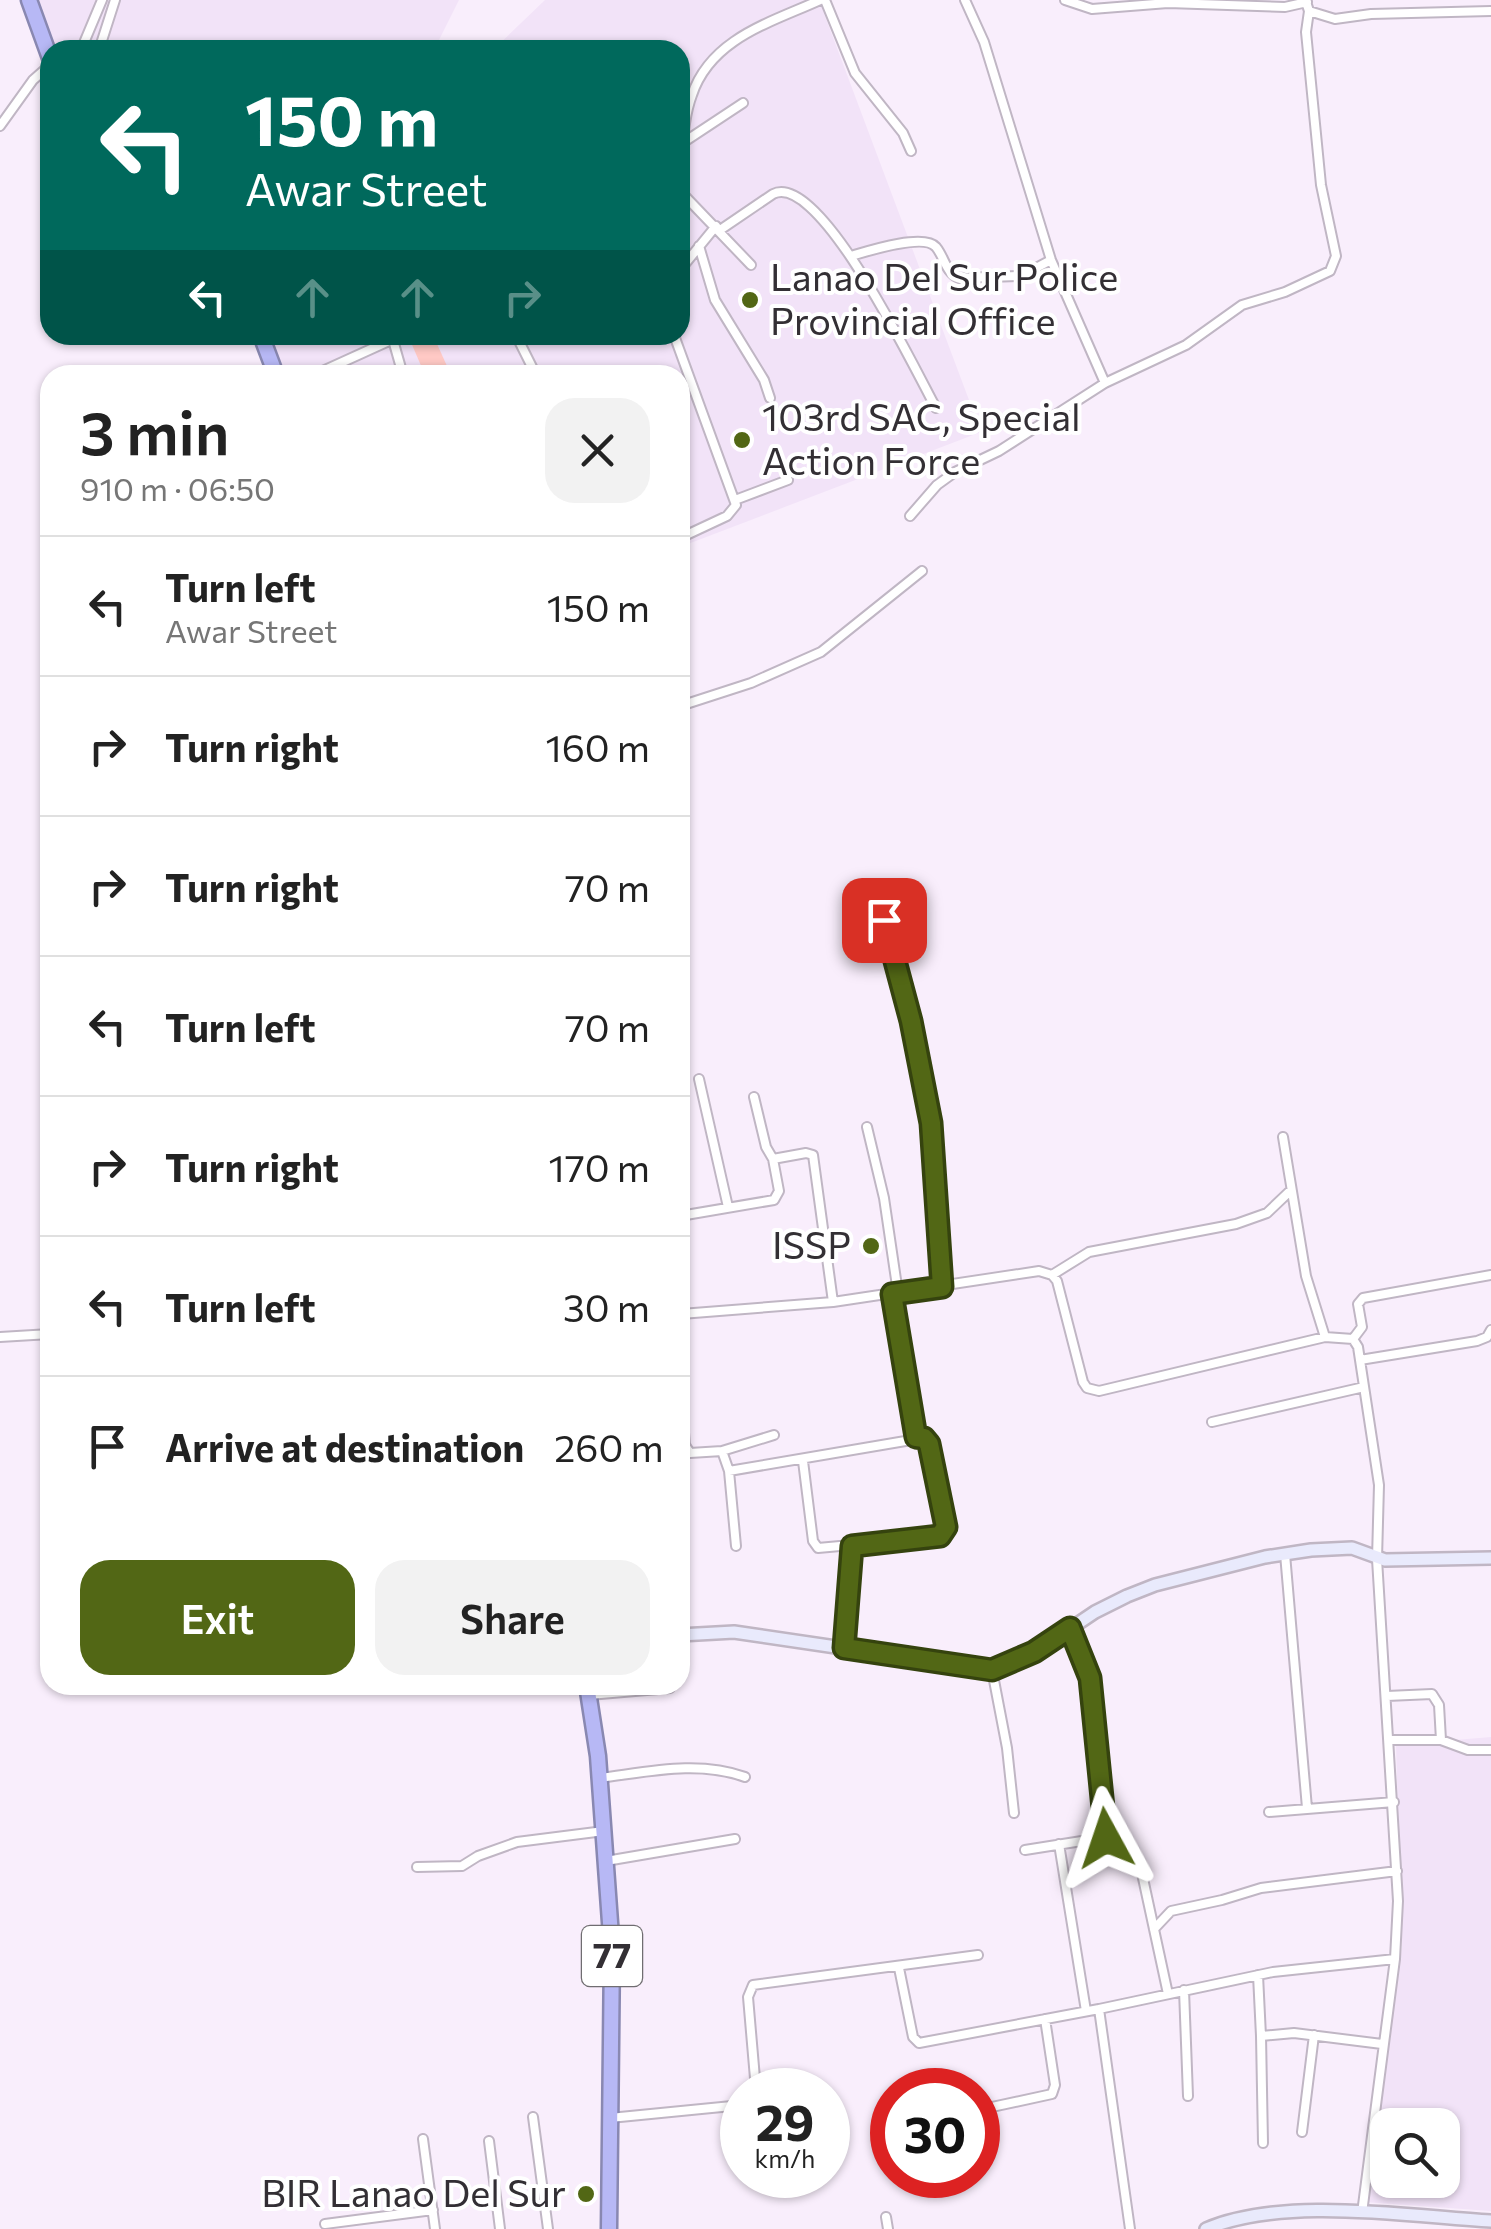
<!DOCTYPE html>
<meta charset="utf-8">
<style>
:root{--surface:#fff;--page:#f2f2f2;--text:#222;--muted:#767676;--line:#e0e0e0;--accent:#526715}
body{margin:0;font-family:Commissioner,sans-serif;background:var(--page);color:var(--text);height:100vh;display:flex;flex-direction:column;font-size:38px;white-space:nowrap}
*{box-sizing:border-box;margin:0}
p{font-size:32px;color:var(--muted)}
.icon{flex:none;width:55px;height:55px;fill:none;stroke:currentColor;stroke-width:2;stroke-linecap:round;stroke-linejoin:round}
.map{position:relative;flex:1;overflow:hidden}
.details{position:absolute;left:40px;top:365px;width:650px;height:1330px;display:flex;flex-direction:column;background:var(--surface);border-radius:30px;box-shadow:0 2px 8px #0004}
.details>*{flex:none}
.guide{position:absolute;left:40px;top:40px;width:650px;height:305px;border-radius:30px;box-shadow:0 2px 8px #0004;background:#00695c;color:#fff;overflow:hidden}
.tools{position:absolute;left:1370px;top:2108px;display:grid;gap:20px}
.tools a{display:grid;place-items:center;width:90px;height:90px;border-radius:20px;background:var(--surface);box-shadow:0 2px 8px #0004;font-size:50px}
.speed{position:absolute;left:720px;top:2068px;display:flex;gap:20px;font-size:50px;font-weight:700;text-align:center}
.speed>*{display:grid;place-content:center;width:130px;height:130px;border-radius:50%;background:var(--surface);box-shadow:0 2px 8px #0004;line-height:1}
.speed small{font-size:25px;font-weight:400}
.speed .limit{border:15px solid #d22;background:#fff;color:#111}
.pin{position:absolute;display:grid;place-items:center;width:85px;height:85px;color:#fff;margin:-42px;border-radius:20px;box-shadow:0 5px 15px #0006}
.me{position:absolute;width:110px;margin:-55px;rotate:355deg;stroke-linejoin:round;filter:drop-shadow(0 0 8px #0008)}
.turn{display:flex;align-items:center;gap:35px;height:210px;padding:0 40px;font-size:45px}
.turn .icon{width:130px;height:130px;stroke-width:2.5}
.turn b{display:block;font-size:70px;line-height:85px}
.lanes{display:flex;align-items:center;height:95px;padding:0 40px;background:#0003;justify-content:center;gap:50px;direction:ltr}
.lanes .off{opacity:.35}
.round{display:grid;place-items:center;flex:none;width:105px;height:105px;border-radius:30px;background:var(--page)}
.overview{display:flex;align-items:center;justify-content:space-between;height:170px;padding:0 40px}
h1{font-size:60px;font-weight:600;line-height:75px}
.button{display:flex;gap:20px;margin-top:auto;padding:20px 40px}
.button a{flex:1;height:115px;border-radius:30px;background:var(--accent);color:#fff;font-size:40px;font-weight:600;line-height:115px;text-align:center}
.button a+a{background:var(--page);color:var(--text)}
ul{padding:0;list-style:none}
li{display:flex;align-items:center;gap:30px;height:140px;padding:0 40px;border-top:2px solid var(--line)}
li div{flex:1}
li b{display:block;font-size:38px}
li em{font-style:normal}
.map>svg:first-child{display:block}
.built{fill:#f2e3f8;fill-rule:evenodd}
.green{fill:#ffc9c5}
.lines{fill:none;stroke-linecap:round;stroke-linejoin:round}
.street-casing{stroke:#c0b6c4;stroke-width:12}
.secondary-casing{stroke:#c0b6c4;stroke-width:16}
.highway-casing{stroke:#8988b1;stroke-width:19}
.street{stroke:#fff;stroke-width:8}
.secondary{stroke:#e9eafc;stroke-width:11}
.highway{stroke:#b7b8f5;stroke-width:14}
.route-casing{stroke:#35430e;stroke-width:25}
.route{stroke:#526715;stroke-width:18}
.poi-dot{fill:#526715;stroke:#fff;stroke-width:4}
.labels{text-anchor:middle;stroke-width:8;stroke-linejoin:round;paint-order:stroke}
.shield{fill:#fff;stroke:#706d71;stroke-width:2.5}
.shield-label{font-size:35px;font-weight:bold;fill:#332f34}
.poi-label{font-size:38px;fill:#332f34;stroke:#fff;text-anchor:start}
</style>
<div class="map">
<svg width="1491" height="2229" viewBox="0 0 1491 2229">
<rect width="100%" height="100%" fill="#f9eefc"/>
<!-- built -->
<path class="built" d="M33,0h426l-25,50h-384z
M545,0h274l162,432 -301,115v-172h-402l-9,-40h411v-285h-187z
M1491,1737v474l-127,-9 38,-255 -6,-202zM1388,2125h54v55h-54z"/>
<!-- green -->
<path class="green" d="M420,335h13l18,40h-26l-15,-35z"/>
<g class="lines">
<!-- street casing -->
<g class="street-casing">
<path id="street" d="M825,0l30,73 48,60 8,18
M965,0l19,42 67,218 54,123
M1065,0l27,9 76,-6 117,4 22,-5
M1309,11l26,8 36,-5 120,-3
M81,50l21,-50
M99,50l16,-50
M0,126l33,-46 17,-15
M684,142l59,-39
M680,172c3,-25 3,-53 12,-77 19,-57 80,-73 128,-95
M680,191l71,74
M720,230l53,-36c47,-24 143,178 163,214
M699,246l16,54 49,80 6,18
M851,256c17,-5 73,-23 85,-9 9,11 9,25 23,31l62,-2 30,-16
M680,270l36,-44
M516,335l20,40
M674,335l62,170 -9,11 -47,22
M393,340l10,35
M314,375l88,-40
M735,500l53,-20
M910,516l27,-31 18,-13 44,-21 106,-68 81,-38 56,-40 43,-13 45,-21 6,-15 -15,-71 -15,-153 3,-21 -3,-9
M680,706l71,-23 70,-31 101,-81
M884,921l27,100 20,102 11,164
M699,1079l29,128
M754,1097l12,50 7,12
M867,1127l17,71 14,95
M1283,1137l23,139 19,61
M680,1216l94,-16 5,-9 -6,-32 33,-6 7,2 20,147
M1052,1275l37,-23 147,-28 31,-11 22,-21
M893,1294l23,143
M0,1337l50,-3
M1353,1339l9,-12 -4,-23 5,-6 128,-23
M1360,1360l117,-19 10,-4 4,-7
M680,1408l1,-94 152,-12 206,-31 13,4 5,6 26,101 4,6 12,3 226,-54 28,2 5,8 21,138 -2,74 21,342 -3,58 -33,254
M682,1408l3,37 5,8 32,-2 52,-16
M1212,1422l152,-35
M722,1451l7,20 194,-33 6,6 17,87 -7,6 -121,11 -5,-7 -10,-80
M729,1471l7,75
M1285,1554l22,254
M844,1648l8,-102
M992,1670l15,78 7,65
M160,1685v2
M589,1695l81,-7
M1387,1696l45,-2 7,11 2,35
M1390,1740h51l27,10h23
M600,1778c48,-6 98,-18 145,-1
M1269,1812l125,-10
M1107,1837l5,15 22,8 7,9 27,125
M1059,1844l27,167
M1025,1850l82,-13 -18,-159 -19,-50
M606,1861l129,-22
M417,1867l45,-1 16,-10 39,-14 87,-11
M1154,1929l17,-18 51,-11 39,-12 136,-17
M899,1968l14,69 6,6 180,-34
M1258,1975l3,61
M1184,1990l4,106
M756,2090l-8,-93 5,-12 225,-30
M978,2110l74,-16 3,-9 -10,-66
M533,2117l15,112
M610,2118l132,-13
M1302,2132l12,-97
M423,2139l12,90
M489,2141l11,88
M1263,2143l-2,-107 33,-3 88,11
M886,2217l2,12
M325,2224l108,-14
M1130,2229l-31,-220 174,-37 122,-13"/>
</g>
<!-- secondary casing -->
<g class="secondary-casing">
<path id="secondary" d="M680,1635l54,-3 258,38 42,-17 61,-41 32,-16 28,-11 110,-28 46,-7 41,-2 33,12 106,-2
M1206,2229c78,-33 201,-13 285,-8"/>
</g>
<!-- highway casing -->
<g class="highway-casing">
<path id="highway" d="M29,0l21,58
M261,335l15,40
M587,1685l11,71 14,194 -3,279"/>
</g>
<!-- street -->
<use href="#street" class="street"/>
<!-- secondary -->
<use href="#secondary" class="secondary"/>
<!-- highway -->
<use href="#highway" class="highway"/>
</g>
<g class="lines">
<!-- route casing -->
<g class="route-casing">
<path id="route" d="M884,920l27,101 20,102 11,164 -50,7 24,143 8,1 5,6 17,83 -6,9 -88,10 -8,102 148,22 42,-18 36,-24 20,50 16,160"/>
</g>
<!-- route -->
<use href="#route" class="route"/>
</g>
<!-- markers -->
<g class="poi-dot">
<circle cx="750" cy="300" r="10"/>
<circle cx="742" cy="440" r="10"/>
<circle cx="871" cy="1246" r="10"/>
<circle cx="586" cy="2194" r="10"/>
</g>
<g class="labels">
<!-- shield labels -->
<rect class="shield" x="582" y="1926" width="60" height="60" rx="8"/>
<g class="shield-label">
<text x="612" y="1968">77</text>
</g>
<!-- poi labels -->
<g class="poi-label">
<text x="770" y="291">Lanao Del Sur Police<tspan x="770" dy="44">Provincial Office</tspan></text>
<text x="762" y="431">103rd SAC, Special<tspan x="762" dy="44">Action Force</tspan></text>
<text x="851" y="1259" text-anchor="end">ISSP</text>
<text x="566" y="2207" text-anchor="end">BIR Lanao Del Sur</text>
</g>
</g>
</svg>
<div class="tools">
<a><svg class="icon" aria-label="search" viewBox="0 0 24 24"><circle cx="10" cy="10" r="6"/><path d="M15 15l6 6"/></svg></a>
</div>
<div class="speed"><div>29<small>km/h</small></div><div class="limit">30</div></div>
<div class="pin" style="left:884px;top:920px;background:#d93025"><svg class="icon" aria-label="arrive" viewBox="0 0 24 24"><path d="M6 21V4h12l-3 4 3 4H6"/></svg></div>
<svg class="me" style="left:1106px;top:1838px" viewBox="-20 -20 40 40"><path d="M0-17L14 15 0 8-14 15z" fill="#526715" stroke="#fff" stroke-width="4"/></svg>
<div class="guide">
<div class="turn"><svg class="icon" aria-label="left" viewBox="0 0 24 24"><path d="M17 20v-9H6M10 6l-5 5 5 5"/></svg><div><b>150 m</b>Awar Street</div></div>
<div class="lanes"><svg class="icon" aria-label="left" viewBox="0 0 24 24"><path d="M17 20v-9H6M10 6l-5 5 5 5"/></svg><svg class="icon off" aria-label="ahead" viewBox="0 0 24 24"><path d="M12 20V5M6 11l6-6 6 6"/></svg><svg class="icon off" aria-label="ahead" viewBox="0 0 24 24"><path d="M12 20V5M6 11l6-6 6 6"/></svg><svg class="icon off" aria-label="right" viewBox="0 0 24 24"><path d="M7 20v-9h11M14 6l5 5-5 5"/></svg></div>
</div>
<section class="details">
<div class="overview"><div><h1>3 min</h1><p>910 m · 06:50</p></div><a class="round"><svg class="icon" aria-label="close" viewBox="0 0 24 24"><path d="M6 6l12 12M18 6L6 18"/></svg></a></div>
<ul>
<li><svg class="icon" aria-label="left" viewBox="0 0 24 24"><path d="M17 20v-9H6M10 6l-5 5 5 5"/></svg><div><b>Turn left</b><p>Awar Street</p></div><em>150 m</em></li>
<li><svg class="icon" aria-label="right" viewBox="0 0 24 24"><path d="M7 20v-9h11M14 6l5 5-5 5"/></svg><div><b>Turn right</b></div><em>160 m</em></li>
<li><svg class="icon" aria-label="right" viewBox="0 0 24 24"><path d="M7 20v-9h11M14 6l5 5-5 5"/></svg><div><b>Turn right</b></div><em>70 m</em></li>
<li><svg class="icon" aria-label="left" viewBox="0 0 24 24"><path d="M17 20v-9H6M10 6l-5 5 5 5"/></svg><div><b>Turn left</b></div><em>70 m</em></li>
<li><svg class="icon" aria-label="right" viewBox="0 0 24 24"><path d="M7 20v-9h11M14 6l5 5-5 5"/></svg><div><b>Turn right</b></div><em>170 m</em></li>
<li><svg class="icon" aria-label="left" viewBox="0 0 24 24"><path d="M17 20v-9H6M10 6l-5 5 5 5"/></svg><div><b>Turn left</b></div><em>30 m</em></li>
<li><svg class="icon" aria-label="arrive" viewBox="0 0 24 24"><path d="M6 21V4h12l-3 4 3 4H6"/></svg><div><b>Arrive at destination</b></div><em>260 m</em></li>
</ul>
<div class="button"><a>Exit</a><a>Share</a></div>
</section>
</div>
